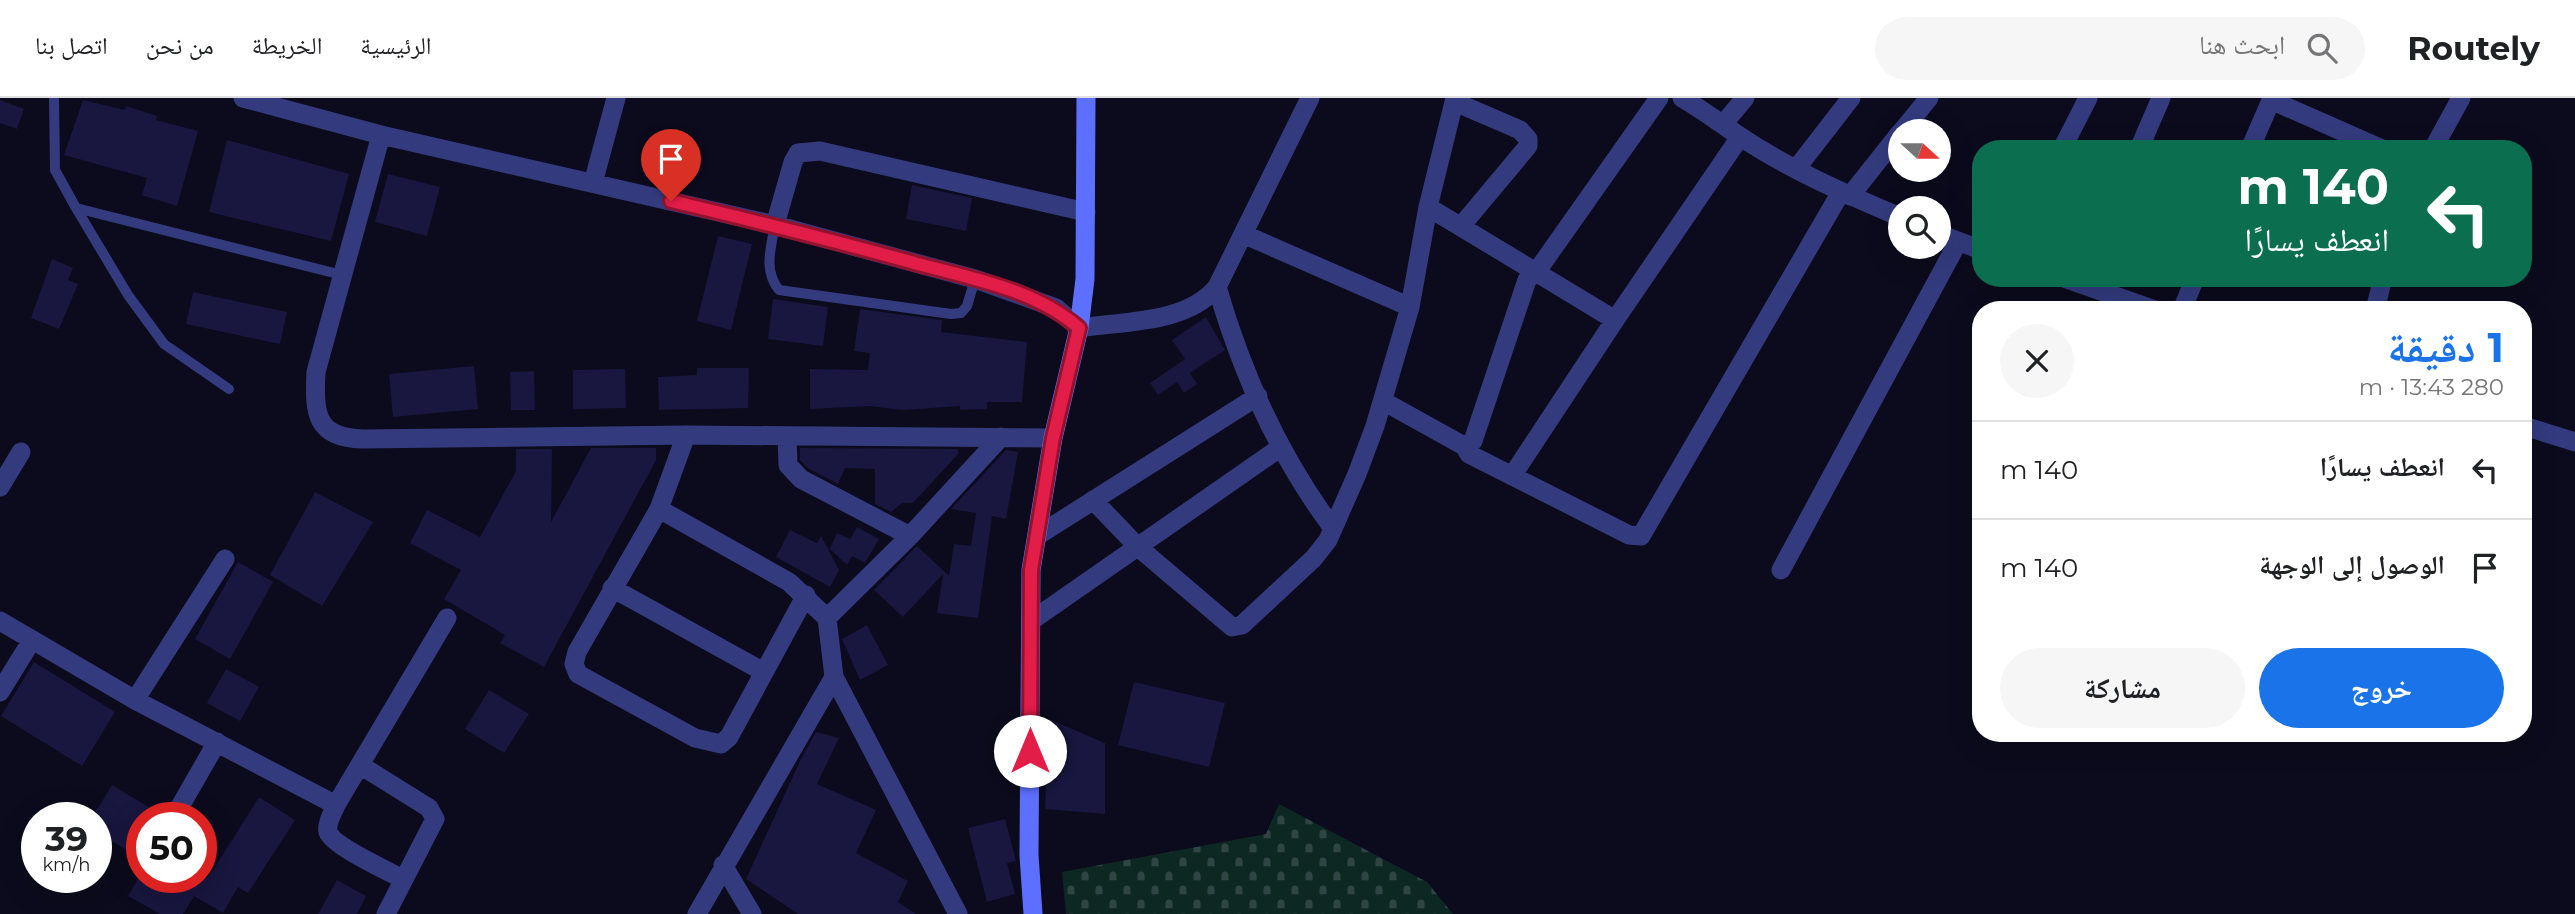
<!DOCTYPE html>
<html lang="ar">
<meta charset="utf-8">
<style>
:root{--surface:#fff;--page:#f6f6f6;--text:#202124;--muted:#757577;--line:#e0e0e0;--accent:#1a73e8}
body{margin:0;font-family:Montserrat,"Noto Naskh Arabic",sans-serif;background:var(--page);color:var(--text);direction:rtl;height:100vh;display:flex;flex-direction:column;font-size:26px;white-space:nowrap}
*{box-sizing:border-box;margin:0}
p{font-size:23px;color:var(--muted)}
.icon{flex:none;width:38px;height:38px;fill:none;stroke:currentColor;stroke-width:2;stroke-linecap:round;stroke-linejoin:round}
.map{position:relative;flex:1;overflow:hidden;direction:ltr}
.drawer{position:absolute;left:1972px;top:203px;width:560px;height:441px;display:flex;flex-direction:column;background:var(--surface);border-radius:28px;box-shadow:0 7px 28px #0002;direction:rtl}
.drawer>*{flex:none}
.banner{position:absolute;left:1972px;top:42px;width:560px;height:147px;border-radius:28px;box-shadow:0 7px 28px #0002;direction:rtl;background:#0b6e4f;color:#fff;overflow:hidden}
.needle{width:46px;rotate:111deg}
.tools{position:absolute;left:1888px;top:21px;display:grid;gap:14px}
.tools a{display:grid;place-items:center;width:63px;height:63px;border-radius:50%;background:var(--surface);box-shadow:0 7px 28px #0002;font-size:35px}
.speed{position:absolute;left:21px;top:704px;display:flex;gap:14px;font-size:35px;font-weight:700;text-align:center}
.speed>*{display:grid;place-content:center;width:91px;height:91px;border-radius:50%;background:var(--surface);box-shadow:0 7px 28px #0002;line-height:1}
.speed small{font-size:18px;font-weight:400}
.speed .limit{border:10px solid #d22;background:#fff;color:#111}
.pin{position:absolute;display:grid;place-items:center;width:60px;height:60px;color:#fff;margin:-72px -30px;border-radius:50% 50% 50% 0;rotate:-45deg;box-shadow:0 0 7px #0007}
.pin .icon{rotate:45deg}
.me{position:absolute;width:77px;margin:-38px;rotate:0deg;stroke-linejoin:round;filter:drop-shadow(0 0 5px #0008)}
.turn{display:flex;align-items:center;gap:24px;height:147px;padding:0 28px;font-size:32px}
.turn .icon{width:91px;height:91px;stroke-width:2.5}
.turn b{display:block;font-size:49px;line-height:60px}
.round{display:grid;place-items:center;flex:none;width:74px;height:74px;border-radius:37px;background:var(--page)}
.head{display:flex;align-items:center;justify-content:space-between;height:119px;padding:0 28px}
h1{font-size:42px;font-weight:700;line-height:52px;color:var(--accent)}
.action{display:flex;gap:14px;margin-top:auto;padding:14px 28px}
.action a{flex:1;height:80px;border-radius:42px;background:var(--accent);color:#fff;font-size:28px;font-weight:700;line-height:80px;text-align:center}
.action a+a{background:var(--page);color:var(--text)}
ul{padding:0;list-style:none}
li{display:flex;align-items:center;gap:21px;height:98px;padding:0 28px;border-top:2px solid var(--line)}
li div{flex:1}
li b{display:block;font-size:26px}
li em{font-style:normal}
header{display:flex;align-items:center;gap:42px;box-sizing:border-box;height:98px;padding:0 35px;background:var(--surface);border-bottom:2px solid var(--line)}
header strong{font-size:33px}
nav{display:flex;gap:38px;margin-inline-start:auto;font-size:24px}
.search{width:490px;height:63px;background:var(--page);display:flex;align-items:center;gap:18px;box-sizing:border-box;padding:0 24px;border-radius:38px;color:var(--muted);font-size:26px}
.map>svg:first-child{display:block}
.cemetery{fill:url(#cemetery-stones)}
.building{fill:#19163f}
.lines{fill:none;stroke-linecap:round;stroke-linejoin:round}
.service{stroke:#333b7e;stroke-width:10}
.minor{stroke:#333b7e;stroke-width:19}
.tertiary{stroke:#333b7e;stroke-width:19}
.secondary{stroke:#5d6fff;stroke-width:19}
.route-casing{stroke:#92132f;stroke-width:18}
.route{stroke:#e11d48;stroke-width:12}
</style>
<header>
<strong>Routely</strong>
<div class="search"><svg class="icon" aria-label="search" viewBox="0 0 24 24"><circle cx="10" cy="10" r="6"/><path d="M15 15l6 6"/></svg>ابحث هنا</div>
<nav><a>الرئيسية</a><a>الخريطة</a><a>من نحن</a><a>اتصل بنا</a></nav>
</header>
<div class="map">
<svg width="2575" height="816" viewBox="0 0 2575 816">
<defs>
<pattern id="cemetery-stones" width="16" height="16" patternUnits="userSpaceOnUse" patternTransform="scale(1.75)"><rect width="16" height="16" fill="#0d2723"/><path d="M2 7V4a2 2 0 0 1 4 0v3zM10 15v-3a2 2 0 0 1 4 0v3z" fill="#2f4544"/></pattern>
</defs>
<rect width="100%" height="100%" fill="#0b0b1d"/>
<!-- cemetery -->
<path class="cemetery" d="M1279,706l148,78 26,32h-387l-4,-42 204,-38z"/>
<!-- building -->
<path class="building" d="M0,2l24,9 -7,20 -17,-6z
M83,2l42,10 1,-4 31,10 -1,4 42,11 -21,75 -35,-11 5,-17 -83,-23z
M227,42l122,34 -18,67 -122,-29z
M388,76l52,13 -13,49 -52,-14z
M912,87l60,13 -6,33 -60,-12z
M718,138l34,8 -21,86 -34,-9z
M52,161l21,9 -5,12 10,4 -19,45 -28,-11z
M193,194l94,20 -7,32 -94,-20z
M773,201l55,8 -5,39 -55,-7z
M860,211l82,11 -1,12 86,10 -5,60h-35v7l-27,1v-4l-57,4 -33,-4 -60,3v-40l58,1 2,-17 -16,-2z
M1206,219l19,33 -35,23 7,11 -13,9 -7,-11 -19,13 -8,-12 35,-24 -13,-19z
M474,268l4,43 -85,8 -4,-43z
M697,270h52l-1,40 -89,2 -1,-33 39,-2z
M625,271l1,39 -53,1v-39z
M534,273l1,39h-24l-1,-38z
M591,350h65v12l-112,207 -44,-24 5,-8 -61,-36 17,-29 -51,-27 17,-33 53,27 36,-66v-22h36l-1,73z
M800,350l157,1 2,4 -46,50h-11l-11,9 -16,-8v-35l-30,-1 -7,16 -29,-15 -9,-9z
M1006,352l12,2 -12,67 -14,-3 -14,102 -41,-5 6,-39 -40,43 -29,-27 43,-44 32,30 5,-32 17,2 5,-33 -25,-4z
M315,394l58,30 -51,84 -52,-31z
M857,429l22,12 -14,24 -13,-7 -5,9 -17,-16 7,-16 13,6z
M790,432l27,13 4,-7 18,34 -9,17 -54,-30z
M238,464l35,20 -43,77 -35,-20z
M867,527l21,40 -28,15 -18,-41z
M34,564l81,50 -33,54 -81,-50z
M226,571l33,18 -19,34 -33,-18z
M1134,584l91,21 -16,64 -91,-22z
M489,592l40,24 -25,39 -39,-24z
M1049,621l56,24v71l-60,-5z
M816,634l23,6 -22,46 59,26 -20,43 52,28 -10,21 18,12h-118l-52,-35 54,-118z
M112,687l38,23 -8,9v42l-46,-27v-21z
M259,699l36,23 -47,73 -10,-6 -15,26 -29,-17 -11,18h-23l-32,-18 11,-19 69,1z
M1005,721l11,42 -9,2 8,31 -28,8 -19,-74z
M337,782l29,16 -9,18h-39z"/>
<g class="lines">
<!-- service -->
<path class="service" d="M54,0l1,72 21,38 52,87 36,49 65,45
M76,110l266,67
M775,127c-4,23 -12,45 4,65l172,24 10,-1 6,-7 8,-27"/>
<!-- minor -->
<path class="minor" d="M243,0l138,37 394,90 200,54 81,29 23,20c45,-7 107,-4 138,-41l93,-189
M2271,2l111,49
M1455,4l65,28 8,9v7l-66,79
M1724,25l21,-25
M1902,33l27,-33
M381,37l-65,237c-2,41 -1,66 47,67l323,-4 367,3
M2062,51l26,-51
M2139,51l22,-51
M2250,51l22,-51
M2433,51l28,-51
M1796,71l55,-71
M593,85l23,-85
M1850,98l50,-63
M1428,109l187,113 125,-183
M775,127l18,-63 5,-9 22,-2 266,61
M1243,136l167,73
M1217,189c25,86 62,169 115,240
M2182,212l13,-32
M2375,212l8,-32
M1383,303l81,45 9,-5 54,-161 10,-9 122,-173
M686,337l-27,74 -82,143 -3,12 4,10 117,64 26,6 8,-7 77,-142
M787,338l1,29 13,14 109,57
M1464,348l5,8 160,81 12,1 200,-344
M1512,378l103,-156
M0,389l21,-35
M1093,402l45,47 94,80 10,-2 72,-67 14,-18 29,-66 18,-48 35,-119 18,-100 27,-109
M659,411l130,73 38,36 7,59 124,237
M1037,438l221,-140
M1781,472l177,-328
M612,490l150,83
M827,520l83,-82 91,-99
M0,523l135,79 201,105
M1031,523l250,-174
M0,594l32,-52
M135,602l90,-141
M360,667l69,43 6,11 -49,95
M174,719l43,-75
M723,767l29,49
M403,781c-15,-8 -70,-33 -75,-47 -2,-8 5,-20 8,-27l111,-187
M697,816l137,-237"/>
<!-- tertiary -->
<path class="tertiary" d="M1682,0c21,12 39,26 59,39 49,33 105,57 159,80
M1939,136l42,16
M2064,180l91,32
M2524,328l51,16"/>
<!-- secondary -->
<path class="secondary" d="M1033,816l-4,-59 2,-285 22,-132 26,-110 6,-49 1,-181"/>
</g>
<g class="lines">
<!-- route casing -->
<g class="route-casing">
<path id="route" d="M671,103c80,19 160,39 240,61 57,16 122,26 168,66l-26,110 -22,132 -1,181"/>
</g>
<!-- route -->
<use href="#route" class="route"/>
</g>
</svg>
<div class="tools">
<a><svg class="needle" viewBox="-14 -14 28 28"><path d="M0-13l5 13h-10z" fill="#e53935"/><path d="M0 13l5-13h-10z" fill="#757577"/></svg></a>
<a><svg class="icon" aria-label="search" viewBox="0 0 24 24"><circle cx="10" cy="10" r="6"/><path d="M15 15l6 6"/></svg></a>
</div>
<div class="speed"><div>39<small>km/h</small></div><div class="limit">50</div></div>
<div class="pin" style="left:671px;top:103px;background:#d93025"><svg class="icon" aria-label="arrive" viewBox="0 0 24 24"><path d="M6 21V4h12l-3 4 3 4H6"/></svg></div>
<svg class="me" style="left:1030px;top:653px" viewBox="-20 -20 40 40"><circle r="19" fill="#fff"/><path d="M0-13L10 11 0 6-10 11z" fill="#e11d48"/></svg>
<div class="banner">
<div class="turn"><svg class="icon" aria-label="left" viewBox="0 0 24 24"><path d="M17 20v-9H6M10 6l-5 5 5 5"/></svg><div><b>140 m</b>انعطف يسارًا</div></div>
</div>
<section class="drawer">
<div class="head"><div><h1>1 دقيقة</h1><p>280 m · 13:43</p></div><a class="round"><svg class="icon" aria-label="close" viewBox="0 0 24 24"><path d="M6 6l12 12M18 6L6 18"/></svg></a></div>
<ul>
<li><svg class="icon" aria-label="left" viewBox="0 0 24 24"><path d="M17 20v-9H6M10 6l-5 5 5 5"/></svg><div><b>انعطف يسارًا</b></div><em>140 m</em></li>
<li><svg class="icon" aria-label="arrive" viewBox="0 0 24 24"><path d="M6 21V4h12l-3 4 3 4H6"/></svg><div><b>الوصول إلى الوجهة</b></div><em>140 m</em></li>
</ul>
<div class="action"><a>خروج</a><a>مشاركة</a></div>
</section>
</div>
